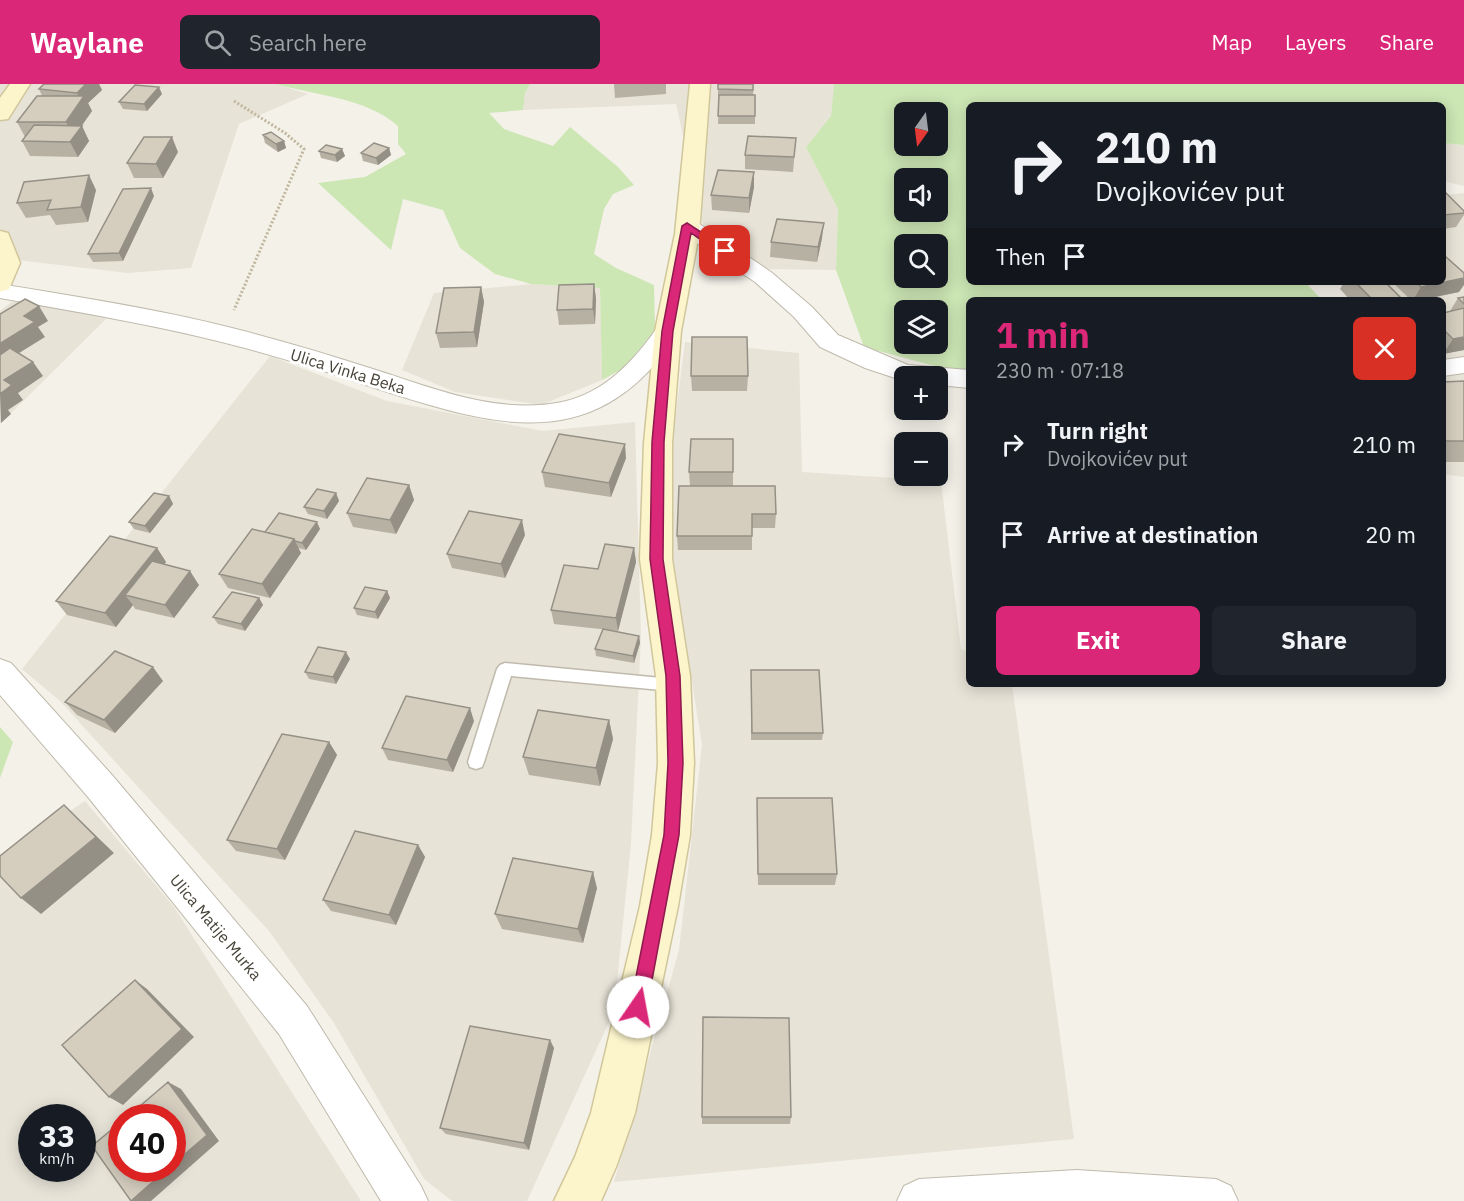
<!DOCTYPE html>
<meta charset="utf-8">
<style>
:root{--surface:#171b24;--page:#20242c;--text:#f1f3f6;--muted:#9ea1a6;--accent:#db2777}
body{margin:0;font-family:"IBM Plex Sans",sans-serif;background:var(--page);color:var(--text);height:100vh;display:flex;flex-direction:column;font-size:22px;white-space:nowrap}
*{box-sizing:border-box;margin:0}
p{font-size:20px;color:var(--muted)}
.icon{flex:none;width:33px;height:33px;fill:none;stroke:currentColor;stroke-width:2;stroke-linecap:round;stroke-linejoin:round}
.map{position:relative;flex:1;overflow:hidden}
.details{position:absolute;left:966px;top:213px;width:480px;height:390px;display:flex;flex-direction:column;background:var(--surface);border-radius:9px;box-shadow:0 3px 15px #0003}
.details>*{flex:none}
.banner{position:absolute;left:966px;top:18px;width:480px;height:183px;border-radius:9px;box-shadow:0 3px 15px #0003;background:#171b24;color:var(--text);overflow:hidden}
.needle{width:39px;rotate:194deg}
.controls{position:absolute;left:894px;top:18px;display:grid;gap:12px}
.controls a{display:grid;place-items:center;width:54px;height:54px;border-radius:9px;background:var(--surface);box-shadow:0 3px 15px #0003;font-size:30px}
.speed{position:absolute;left:18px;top:1020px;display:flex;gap:12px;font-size:30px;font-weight:700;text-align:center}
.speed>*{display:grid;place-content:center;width:78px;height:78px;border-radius:50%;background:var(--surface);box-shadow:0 3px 15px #0003;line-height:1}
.speed small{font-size:15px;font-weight:400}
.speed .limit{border:9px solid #d22;background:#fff;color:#111}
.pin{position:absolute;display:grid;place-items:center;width:51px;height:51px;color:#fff;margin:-26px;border-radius:12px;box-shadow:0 3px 9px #0006}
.me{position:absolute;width:66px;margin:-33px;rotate:12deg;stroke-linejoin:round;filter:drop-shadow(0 0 4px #0008)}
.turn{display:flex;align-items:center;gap:21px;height:126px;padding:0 30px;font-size:27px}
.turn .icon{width:78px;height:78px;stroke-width:2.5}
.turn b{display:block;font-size:42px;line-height:51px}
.then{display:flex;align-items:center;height:57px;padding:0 30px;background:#0003;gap:12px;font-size:22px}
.round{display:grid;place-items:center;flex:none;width:63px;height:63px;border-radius:9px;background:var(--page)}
.head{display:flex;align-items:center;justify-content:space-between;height:102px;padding:0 30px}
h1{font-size:36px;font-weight:700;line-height:45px;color:var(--accent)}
.action{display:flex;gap:12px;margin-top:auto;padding:12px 30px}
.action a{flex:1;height:69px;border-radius:9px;background:var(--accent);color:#fff;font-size:24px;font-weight:700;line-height:69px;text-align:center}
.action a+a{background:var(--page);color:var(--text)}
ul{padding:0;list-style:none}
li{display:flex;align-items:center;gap:18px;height:90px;padding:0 30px}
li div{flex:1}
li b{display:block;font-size:22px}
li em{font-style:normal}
header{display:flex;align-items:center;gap:36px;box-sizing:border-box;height:84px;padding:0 30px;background:var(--accent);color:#fff}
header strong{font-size:28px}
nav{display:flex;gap:33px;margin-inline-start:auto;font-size:21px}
.search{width:420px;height:54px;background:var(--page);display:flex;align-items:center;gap:15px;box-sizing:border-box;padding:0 21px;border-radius:9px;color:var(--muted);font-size:22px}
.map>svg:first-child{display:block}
.residential{fill:#e7e3d7;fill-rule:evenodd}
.green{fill:#cce6b4;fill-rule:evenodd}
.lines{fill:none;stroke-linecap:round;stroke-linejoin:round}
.lane-casing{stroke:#bfbaac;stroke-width:3}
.street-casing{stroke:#bfbaac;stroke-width:2}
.secondary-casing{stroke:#d1c69b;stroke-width:3}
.path{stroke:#c0b69e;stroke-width:3;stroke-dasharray:2 2;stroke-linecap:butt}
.lane{fill:#fff;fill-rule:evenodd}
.street{fill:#fff;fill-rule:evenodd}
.secondary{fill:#fcf4cb;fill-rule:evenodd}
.wall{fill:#b7b1a4}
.shaded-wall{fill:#959086}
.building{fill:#d5cebf;stroke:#959086;stroke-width:1.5}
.route{fill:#db2777;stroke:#8e194d;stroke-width:1.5}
.labels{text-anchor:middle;stroke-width:6;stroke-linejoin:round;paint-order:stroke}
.street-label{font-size:16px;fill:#474238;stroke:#fff}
</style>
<header>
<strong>Waylane</strong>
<div class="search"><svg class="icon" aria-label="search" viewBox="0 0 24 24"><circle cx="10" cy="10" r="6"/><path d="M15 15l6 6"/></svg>Search here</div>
<nav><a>Map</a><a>Layers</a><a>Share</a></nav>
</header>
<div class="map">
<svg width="1464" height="1117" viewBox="0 0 1464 1117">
<rect width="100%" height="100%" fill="#f4f1e9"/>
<!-- residential -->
<path class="residential" d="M0,0h276l32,10 -69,30 -48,144 -63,5 -128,-15z
M530,0h304l-3,32 -25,31 32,62 -2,61 -72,-1 -61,-44 -27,-121 -153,6 2,-17z
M1443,59l21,2v41l-21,-5z
M1464,109v284l-21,-3v-174h-62l-21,-18h83v-87z
M531,200l69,4 2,92 -61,25 -86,-13 -53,-22 32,-77z
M14,216l92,19 -106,105v-113z
M685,258l114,11 3,119 139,9 20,168 8,3v32h43l62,455 -460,43 65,-232 23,-205 -38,-239z
M270,272l117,45 156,30 92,-9 6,214 -10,208 -17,167 -87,190h-75l-28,-22 -90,-156 -65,-92 -209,-230 -38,-32z
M85,717l89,106 187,294h-361v-343zM32,1034h50v50h-50zM122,1034h50v50h-50z"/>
<!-- green -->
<path class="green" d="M276,0h254l-5,9 -2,17 -34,3 15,16 49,17 17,-19 48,40 16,18 -21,9 -9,15 -10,45 22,14 38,17 1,45 -31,38 -22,12 -2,-92 -69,-4 -36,-10 -35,-26 -17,-38 -40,-11 -12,51 -73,-67 47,-6 41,-23 -8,-10v-18c-33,-29 -81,-30 -122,-42z
M834,0h630v61l-21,-2v-38h-474v177h336l17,18h-353v71h-16l-89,-24 -28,-77 2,-61 -32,-62 25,-31zM904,28h34v34h-34zM904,94h34v34h-34zM904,160h34v34h-34zM904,226h34v34h-34z
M0,643l13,15 -13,36z"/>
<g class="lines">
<!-- lane casing -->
<g class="lane-casing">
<path id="lane" d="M505,579l167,16 5,1 3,5 -3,5 -5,1 -161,-15 -27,86 -2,5 -6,2 -6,-2 -2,-5 29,-93 3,-4z"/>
</g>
<!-- street casing -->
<g class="street-casing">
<path id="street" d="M687,135l8,2 76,51 41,35 26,28 70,30 61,5v18l-31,-3v-9h-34v5l-39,-13 -45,-21 -26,-30 -39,-35 -76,-51 -3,-5 3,-5z
M0,200c79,13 158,25 236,45 47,12 94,26 140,41 60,19 122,45 186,32 43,-9 73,-42 97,-77l9,-2 9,2 3,6c-82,127 -182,97 -305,57 -43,-15 -86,-28 -130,-40 -81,-22 -163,-35 -245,-50z
M1464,273v16l-21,3v-16z
M0,575l11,4 101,112 195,231 114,180 7,15h-47l-102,-167 -191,-237 -88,-102z
M1077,1086l139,9 15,7 7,15h-341l7,-15 15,-7z"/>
</g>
<!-- secondary casing -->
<g class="secondary-casing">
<path id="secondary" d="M10,0h20l-22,35 -8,1v-22z
M690,0h20l-11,150 -18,97 -9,112v116l18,117 4,87 -4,72 -12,71 -43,207 -19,54 -15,34h-47l21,-44 16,-44 49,-207 12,-71 6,-72 -2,-87 -16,-117 4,-116 11,-112 20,-97z
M0,147l8,2 12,30 -11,26 -9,3z"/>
</g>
<!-- path -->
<path class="path" d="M234,17l51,32 19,16 -70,161"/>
<!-- lane -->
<use href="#lane" class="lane"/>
<!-- street -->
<use href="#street" class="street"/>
<!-- secondary -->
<use href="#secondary" class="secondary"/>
</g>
<!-- wall -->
<path class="wall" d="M44,0h55l3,6 -14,13 4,8 -11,15h1l7,15 -11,16 -48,-1 -8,-15 3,-4 -8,-15 25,-26 -3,-7z
M614,0h52v10l-51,4z
M754,0l-1,11h2v29h-37l1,-28h-1v-7z
M162,10l-15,17 -24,-2 -4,-7z
M263,51l21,6 2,7 -8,4 -13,-9z
M796,54l-3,34 -48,-3v-14z
M389,64l2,7 -13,10 -15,-4 -2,-8z
M342,65l3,7 -8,6 -16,-4 -2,-7z
M178,68l-15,26h-29l-7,-15z
M754,88v15l-5,26 -37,-3 -1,-15z
M96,106l-8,32 -32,3 -6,-10 -24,3 -9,-15z
M1443,106l21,21v4l-8,12 -13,2z
M154,112l-31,65 -30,1 -5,-8z
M822,154l-5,24 -47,-5 1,-15z
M1344,198h41l16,16 -1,2h-50l-10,-11z
M1392,198h51l16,10 -39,8h-9z
M594,200l2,15 -1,25 -36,1 -2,-15z
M481,203l3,15 -7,45 -37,1 -4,-15z
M1464,213v53l-21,4v-41l7,-2 8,-13z
M691,292h57l-1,15h-55z
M1464,297v81h-21v-80z
M733,355v47l43,28 -1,14h-23v22h-74l-1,-14 13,-50 -1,-14z
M626,374l-15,39 -66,-10 -3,-15z
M409,401l5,15 -18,34 -43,-7 -6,-14z
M336,409l3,8 -12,18 -19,-5 -4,-7z
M169,412l4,8 -23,29 -16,-4 -5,-7z
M320,445l-14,21 -8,-2 3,5 -31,45 -42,-10 -9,-14 46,-42z
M525,451l-20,43 -53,-10 -5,-14z
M157,464l9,14 -2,2 35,21 -25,33 -39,-9 -2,-4 -17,22 -49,-12 -11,-14z
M634,464l2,14 -18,69 -64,-7 -3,-14z
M387,507l3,7 -12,21 -21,-4 -3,-7z
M259,514l4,7 -18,26 -27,-7 -5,-7z
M639,552l1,7 -6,20 -38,-7 -1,-7z
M350,575l-14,25 -27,-5 -4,-7z
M751,586l72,63 -1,7h-71z
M163,597l-48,52 -38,-18 -12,-13z
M609,636l4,19 -13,47 -71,-11 -6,-18z
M474,637l-21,51 -65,-12 -6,-12z
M329,658l8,13 -52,105 -49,-9 -9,-11z
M757,714l80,76 -2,11h-77z
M418,761l7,12 -29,68 -65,-14 -8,-11z
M597,804l-14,55 -81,-14 -7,-15z
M554,964l-25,102 -83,-16 -6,-6z
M702,1033h89l-1,7h-88z"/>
<!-- shaded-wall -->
<path class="shaded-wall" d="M86,0h13l3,6 -14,13 4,8 -18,26 -8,-15 15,-21 -4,-8z
M159,3l3,7 -15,17 -3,-7z
M82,42l7,15 -11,16 -8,-15z
M172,53l6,15 -15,26 -7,-14z
M284,57l2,7 -8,4 -2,-8z
M389,64l2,7 -13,10 -2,-7z
M342,65l3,7 -8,6 -2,-7z
M754,88v15l-5,26v-15z
M89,91l7,15 -8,32 -7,-15z
M151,104l3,8 -31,65 -4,-8z
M824,139l-2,15 -5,24 1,-15z
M1464,194v7l-5,7 -39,8h-7l8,-13z
M594,200l2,15 -1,25 -2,-15z
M481,203l3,15 -7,45 -3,-15z
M39,222l9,15 -10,6 7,10 -34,21 -11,10v-26l24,-26z
M1464,253v13l-21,4 10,-15z
M33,278l10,14 -25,17 5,7 -15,10 3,4 -10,9 -1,-29 4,-14z
M625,360l1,14 -15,39 -2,-14z
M409,401l5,15 -18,34 -6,-14z
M336,409l3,8 -12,18 -3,-8z
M169,412l4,8 -23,29 -5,-7z
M522,436l3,15 -20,43 -4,-14z
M317,438l3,7 -14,21 -4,-7z
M294,455l7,14 -31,45 -8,-14z
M157,464l9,14 -28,36 -13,-3 8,10 -17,22 -11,-14z
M634,464l2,14 -18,69 -2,-13z
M190,487l9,14 -25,33 -9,-13z
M387,507l3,7 -12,21 -3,-7z
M259,514l4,7 -18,26 -4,-7z
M639,552l1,7 -6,20 -1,-7z
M346,568l4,7 -14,25 -3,-7z
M153,583l10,14 -48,52 -11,-13z
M470,624l4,13 -21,51 -6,-12z
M609,636l4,19 -13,47 -4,-18z
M329,658l8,13 -52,105 -8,-11z
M64,721l50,48 -73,61 -20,-16z
M418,761l7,12 -29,68 -7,-10z
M593,788l4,16 -14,55 -5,-14z
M135,896l12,9 47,48 -71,68 -14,-8z
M550,956l4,8 -25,102 -5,-7z
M168,998l13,7 38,52 -68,60h-20l37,-33h4z"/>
<!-- building -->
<path class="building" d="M44,0h42l-9,9 -38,-4z
M718,0h35v6l-35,-1z
M135,1l24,2 -15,17 -25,-2z
M719,11h36v21h-37z
M37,12h47l-18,26h-49z
M34,41l48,1 -12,16 -48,-1z
M271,48l13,9 -8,3 -13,-9z
M748,52l48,2 -2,19 -49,-2z
M144,53h28l-16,27 -29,-1z
M374,59l15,5 -13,10 -15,-5z
M326,61l16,4 -7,6 -16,-4z
M718,86l36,2 -5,26 -38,-3z
M89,91l-8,32 -34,3 4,-10 -34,3 7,-21z
M151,104l-32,65 -31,1 35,-65z
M1443,106l21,21v2l-21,2z
M777,135l47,4 -6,24 -47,-5z
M1443,173h3l18,16v5l-43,9 -5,-5h27z
M1355,198h30l16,16 -12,2h-16z
M594,200l-1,25 -36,1 2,-25z
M481,203l-7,45 -38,1 8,-45z
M1464,213v7l-6,-6z
M25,215l14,7 -15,10 11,6 -34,21 -1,-1v-28z
M1464,224v29l-11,2 -10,-10v-16z
M692,253h55l1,39h-57z
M10,264l23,14 -29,18 8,5 -12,9v-39z
M1464,297v60h-21v-59z
M559,350l66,10 -16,39 -67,-11z
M691,355h42v33h-44z
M367,394l42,7 -19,35 -43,-7z
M679,402h96l1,28h-24v22h-75z
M317,405l19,4 -12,18 -20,-4z
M154,409l15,3 -24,30 -16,-4z
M469,427l53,9 -21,44 -54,-10z
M279,429l38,9 -15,21 -7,-2 -1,-2 -29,-7z
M252,445l42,10 -32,45 -43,-10z
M110,452l47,12 -52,65 -49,-12z
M605,460l29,4 -18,70 -65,-8 13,-45 34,4z
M152,477l38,10 -25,34 -40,-10z
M365,503l22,4 -12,21 -21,-4z
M232,508l27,6 -18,26 -28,-7z
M603,545l36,7 -6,20 -38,-7z
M318,563l28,5 -13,25 -28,-5z
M115,567l38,16 -49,53 -39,-18z
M751,586h68l4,63h-71z
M406,612l64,12 -23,52 -65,-12z
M538,626l71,10 -13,48 -73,-11z
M282,650l47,8 -52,107 -50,-9z
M757,714h75l5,76h-79z
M64,721l32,32 -75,61 -21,-22v-20z
M355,747l63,14 -29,70 -66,-15z
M513,774l80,14 -15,57 -83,-15z
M135,896l47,49 -73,68 -47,-52z
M703,933l86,1 2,99h-89z
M470,942l80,14 -26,103 -84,-15z
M168,998l39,53 -35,30v-47h-46z
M122,1037v47h46l-37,33 -39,-55z"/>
<!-- route -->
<path class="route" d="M687,139l43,28 -9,3 -30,-21 -18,98 -9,111 -1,117 17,117 3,87 -4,72 -32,172 -3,6 -6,2 -6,-2 -2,-6 34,-172 4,-72 -2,-87 -16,-117 2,-117 10,-111 20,-105z"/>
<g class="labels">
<!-- street labels -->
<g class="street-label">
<text transform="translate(348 287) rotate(17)" y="6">Ulica Vinka Beka</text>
<text transform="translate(216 843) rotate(50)" y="6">Ulica Matije Murka</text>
</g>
</g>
</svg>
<div class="controls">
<a><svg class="needle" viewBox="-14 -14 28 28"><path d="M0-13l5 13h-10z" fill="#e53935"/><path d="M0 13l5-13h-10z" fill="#9ea1a6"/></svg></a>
<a><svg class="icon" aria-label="sound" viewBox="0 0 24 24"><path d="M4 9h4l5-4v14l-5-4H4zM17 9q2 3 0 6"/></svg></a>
<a><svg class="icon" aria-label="search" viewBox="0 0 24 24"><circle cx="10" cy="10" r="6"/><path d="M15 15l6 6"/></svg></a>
<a><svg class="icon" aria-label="layers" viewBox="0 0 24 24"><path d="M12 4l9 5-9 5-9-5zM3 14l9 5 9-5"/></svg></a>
<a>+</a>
<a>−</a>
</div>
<div class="speed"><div>33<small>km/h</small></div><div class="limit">40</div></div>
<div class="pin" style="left:725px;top:167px;background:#d93025"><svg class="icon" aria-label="arrive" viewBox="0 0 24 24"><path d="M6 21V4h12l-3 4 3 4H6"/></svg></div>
<svg class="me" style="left:638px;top:923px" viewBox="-20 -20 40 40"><circle r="19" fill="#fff"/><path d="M0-13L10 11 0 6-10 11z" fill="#db2777"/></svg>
<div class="banner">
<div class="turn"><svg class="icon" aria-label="right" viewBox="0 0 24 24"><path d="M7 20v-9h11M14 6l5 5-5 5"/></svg><div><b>210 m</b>Dvojkovićev put</div></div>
<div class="then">Then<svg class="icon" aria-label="arrive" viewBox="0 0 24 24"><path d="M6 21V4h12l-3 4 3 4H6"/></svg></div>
</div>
<section class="details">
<div class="head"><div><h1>1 min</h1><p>230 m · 07:18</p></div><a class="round" style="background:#d93025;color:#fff"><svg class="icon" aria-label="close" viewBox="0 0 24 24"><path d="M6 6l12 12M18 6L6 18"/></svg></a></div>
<ul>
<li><svg class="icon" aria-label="right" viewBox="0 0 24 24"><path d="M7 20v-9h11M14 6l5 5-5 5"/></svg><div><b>Turn right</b><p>Dvojkovićev put</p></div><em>210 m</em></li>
<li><svg class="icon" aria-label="arrive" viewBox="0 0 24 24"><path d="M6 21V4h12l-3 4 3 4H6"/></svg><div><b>Arrive at destination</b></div><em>20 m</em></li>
</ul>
<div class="action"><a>Exit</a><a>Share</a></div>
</section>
</div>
